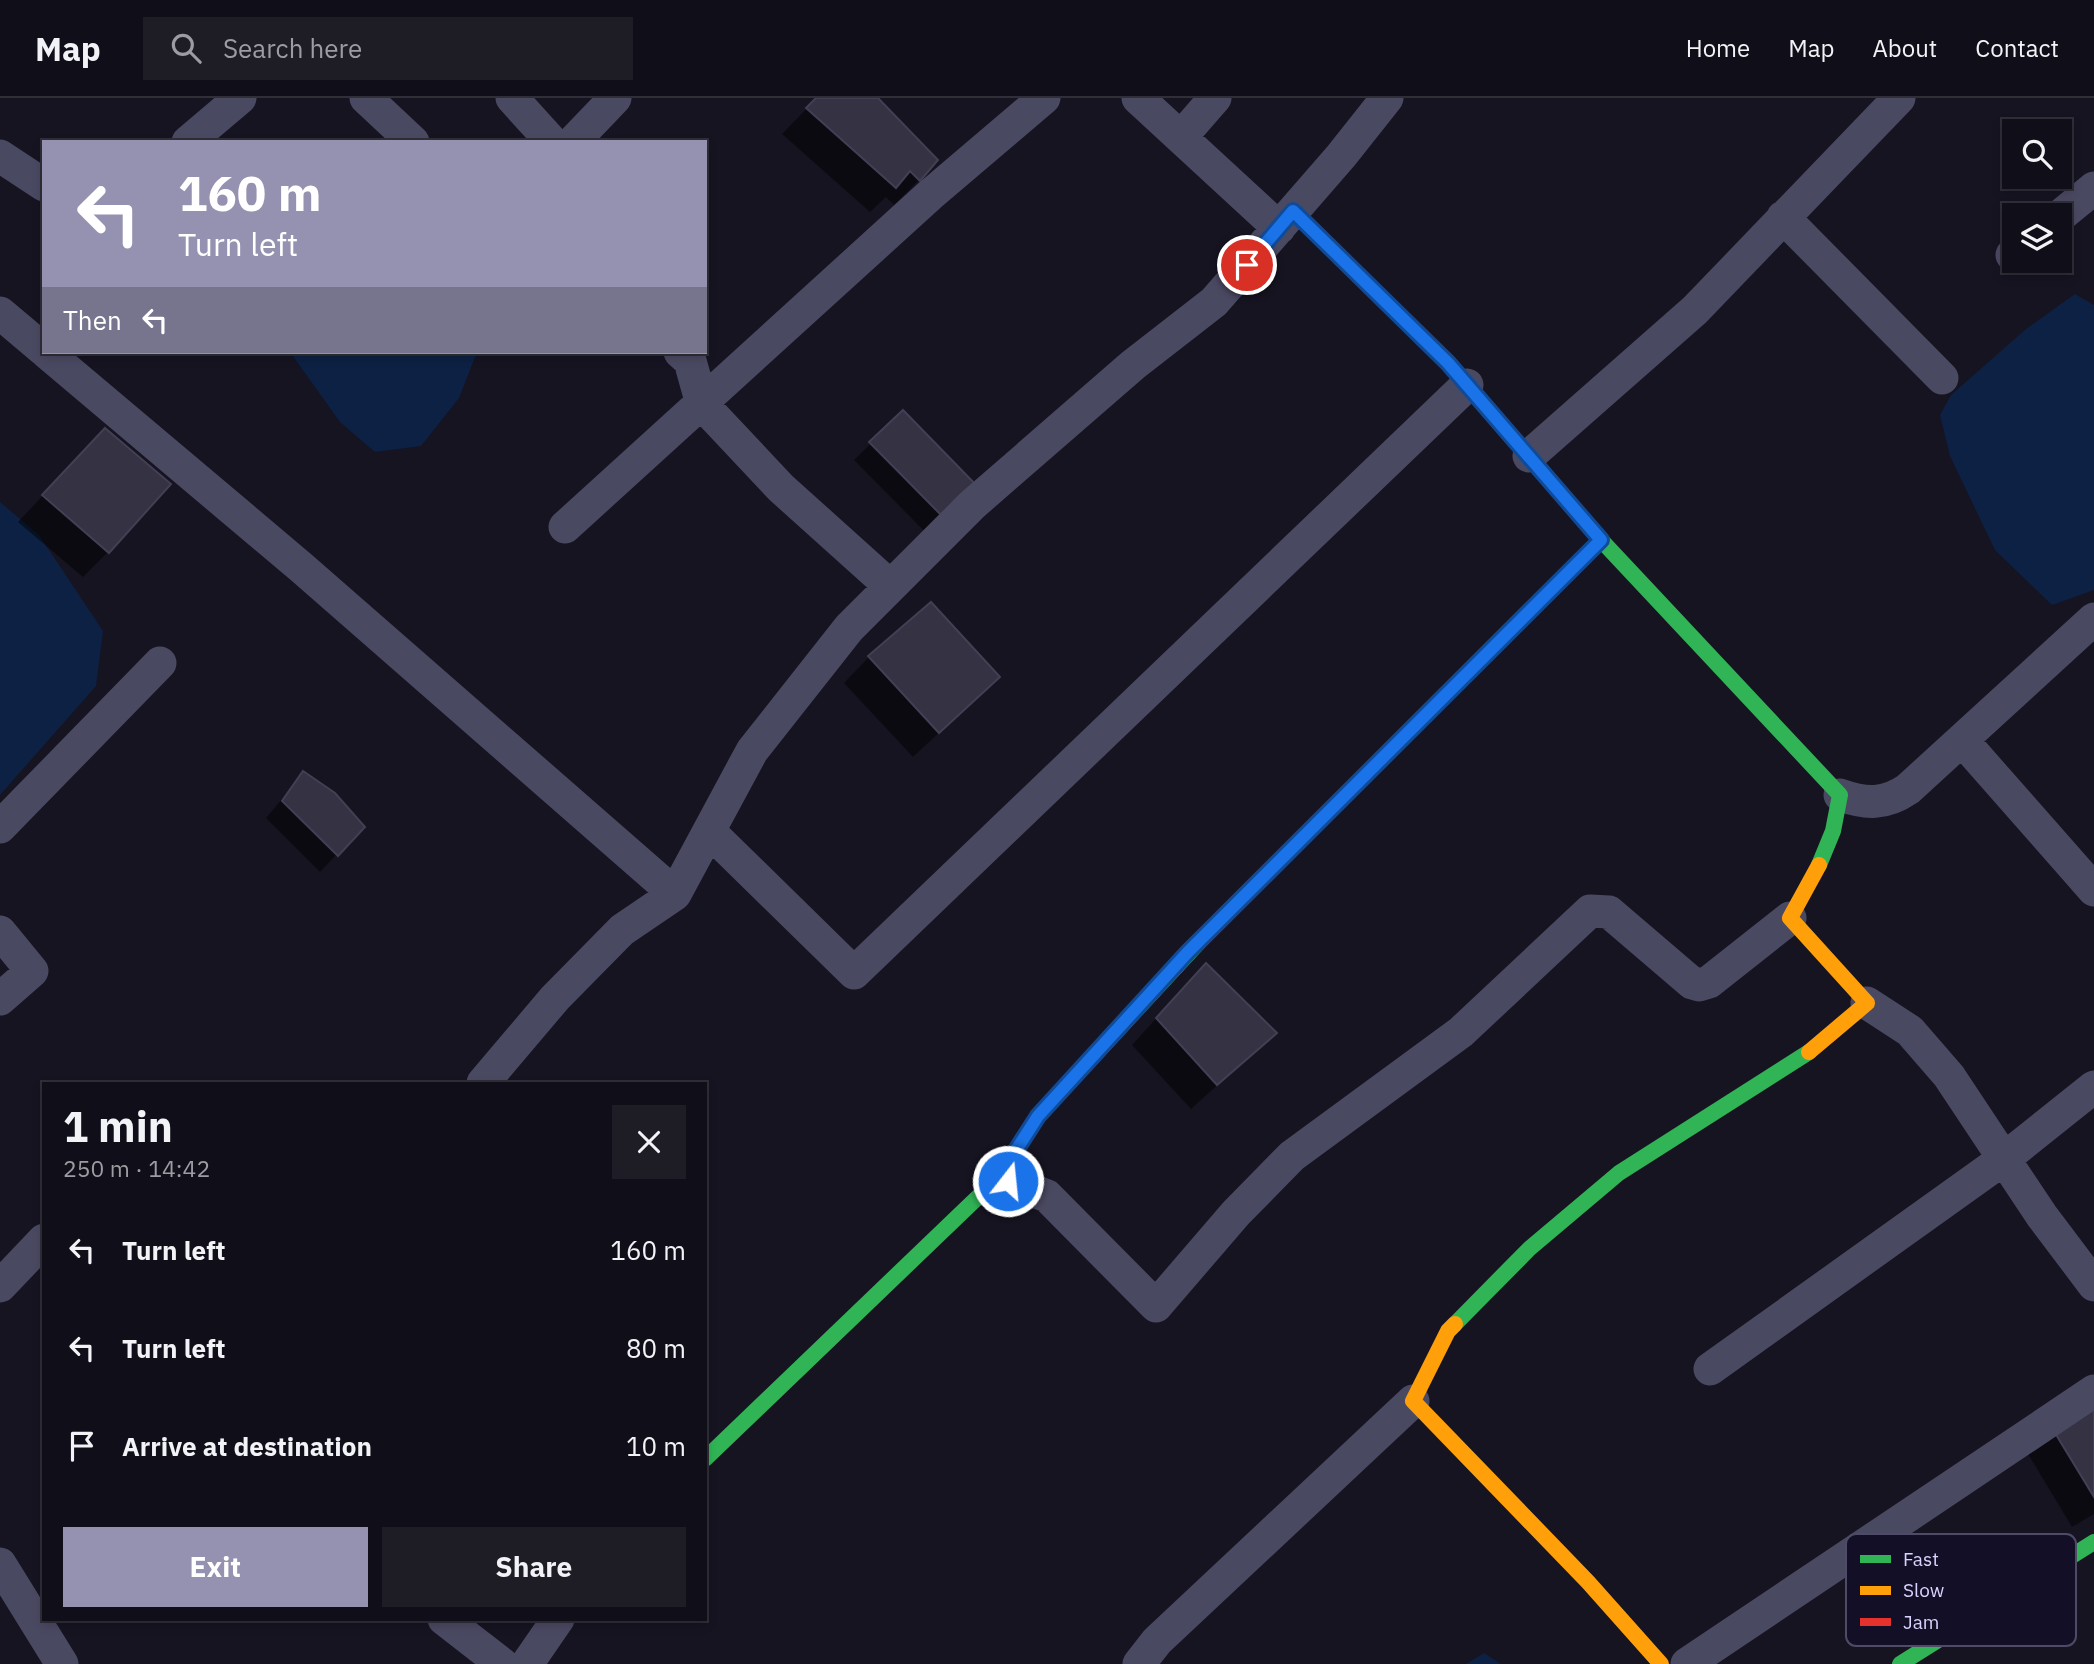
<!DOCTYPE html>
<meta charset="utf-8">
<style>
:root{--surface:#100f19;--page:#1e1d26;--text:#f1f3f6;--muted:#9c9ca2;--line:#302f38;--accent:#9591b1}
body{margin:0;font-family:"IBM Plex Sans",sans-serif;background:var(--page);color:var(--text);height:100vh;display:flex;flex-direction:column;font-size:26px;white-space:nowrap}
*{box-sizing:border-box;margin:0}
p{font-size:23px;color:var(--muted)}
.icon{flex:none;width:38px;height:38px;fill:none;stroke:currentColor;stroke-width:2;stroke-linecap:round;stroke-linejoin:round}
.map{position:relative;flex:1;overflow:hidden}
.sheet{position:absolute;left:42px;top:984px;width:665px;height:539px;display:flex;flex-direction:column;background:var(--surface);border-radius:0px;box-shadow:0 4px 10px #0003,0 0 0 2px var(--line)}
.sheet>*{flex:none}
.guide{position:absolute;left:42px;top:42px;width:665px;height:214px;border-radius:0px;box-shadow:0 4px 10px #0003,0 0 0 2px var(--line);background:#9591b1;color:#fff;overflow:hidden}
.buttons{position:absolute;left:2002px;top:21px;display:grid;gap:14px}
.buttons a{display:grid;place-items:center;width:70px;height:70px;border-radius:0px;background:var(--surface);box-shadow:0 4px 10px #0003,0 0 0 2px var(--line);font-size:35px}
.pin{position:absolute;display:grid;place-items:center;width:60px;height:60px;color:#fff;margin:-30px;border:4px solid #fff;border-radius:50%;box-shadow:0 2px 7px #0007}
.me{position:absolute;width:77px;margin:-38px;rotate:16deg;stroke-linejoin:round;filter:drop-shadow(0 0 5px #0008)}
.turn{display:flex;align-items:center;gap:24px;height:147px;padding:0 21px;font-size:32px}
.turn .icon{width:91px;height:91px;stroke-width:2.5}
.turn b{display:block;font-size:49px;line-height:60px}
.then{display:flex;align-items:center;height:66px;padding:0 21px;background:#0003;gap:14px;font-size:26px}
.round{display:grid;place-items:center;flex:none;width:74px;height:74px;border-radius:0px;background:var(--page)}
.overview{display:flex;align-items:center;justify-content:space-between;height:119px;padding:0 21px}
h1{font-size:42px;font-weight:700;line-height:52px}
.primary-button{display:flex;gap:14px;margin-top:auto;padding:14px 21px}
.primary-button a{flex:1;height:80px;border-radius:0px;background:var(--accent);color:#fff;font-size:28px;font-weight:700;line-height:80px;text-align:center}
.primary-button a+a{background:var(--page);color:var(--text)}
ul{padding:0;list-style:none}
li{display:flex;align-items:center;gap:21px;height:98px;padding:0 21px}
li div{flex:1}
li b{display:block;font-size:26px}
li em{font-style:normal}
header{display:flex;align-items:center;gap:42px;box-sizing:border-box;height:98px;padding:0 35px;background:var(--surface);border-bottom:2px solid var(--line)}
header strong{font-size:33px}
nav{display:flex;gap:38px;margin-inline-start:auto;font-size:24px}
.search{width:490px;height:63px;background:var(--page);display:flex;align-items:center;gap:18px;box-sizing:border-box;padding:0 24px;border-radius:0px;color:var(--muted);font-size:26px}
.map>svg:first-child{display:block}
.water{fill:#0d2144}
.shadow{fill:#0007}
.building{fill:#343243;stroke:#433f54;stroke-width:2}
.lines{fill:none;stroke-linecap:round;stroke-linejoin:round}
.street{stroke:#4a4962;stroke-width:33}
.fast{stroke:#30b455;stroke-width:16}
.slow{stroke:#ff9f0a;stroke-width:16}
.jam{stroke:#e5322d;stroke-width:16}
.route-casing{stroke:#114b97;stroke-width:18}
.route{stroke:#1a73e8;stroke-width:12}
.key{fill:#130f26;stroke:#4e4a67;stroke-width:2}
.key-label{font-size:19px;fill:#d9d4ff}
</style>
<header>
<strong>Map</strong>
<div class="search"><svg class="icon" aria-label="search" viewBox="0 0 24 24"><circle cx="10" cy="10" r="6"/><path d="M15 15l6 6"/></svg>Search here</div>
<nav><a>Home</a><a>Map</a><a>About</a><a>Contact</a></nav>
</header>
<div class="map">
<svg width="2094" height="1566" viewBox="0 0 2094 1566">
<rect width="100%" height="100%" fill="#161421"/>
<!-- water -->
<path class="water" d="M2075,196l19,11v285l-42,15 -57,-55 -45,-94 -10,-41 11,-20 75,-66z
M290,254h187l-18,46 -38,48 -46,6 -35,-30z
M0,404l39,33 64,96 -7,55 -96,109z
M1484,1555l17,11h-35z"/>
<!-- shadow -->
<path class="shadow" d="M817,0h58l44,82 -25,25 -8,-8 -16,15 -88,-78z
M903,314l74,77 -48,47 -75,-76z
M80,358l28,96 -25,25 -65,-55z
M869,559l103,45 -59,55 -69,-74z
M304,675l59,54 -43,45 -54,-54z
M1181,893l94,42 -84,76 -59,-64z
M2094,1299v117l-22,13 -47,-78z"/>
<!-- building -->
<path class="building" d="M816,0h62l60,62 -18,21 -10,-10 -14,17 -90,-80z
M903,312l77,79 -33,32 -78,-79z
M105,330l66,56 -62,69 -67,-58z
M931,504l69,75 -61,56 -71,-77z
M303,673l32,22 30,34 -27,29 -56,-55z
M1206,865l71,70 -60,52 -61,-67z
M2094,1297v102l-45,-74z"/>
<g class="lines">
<!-- street -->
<path class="street" d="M366,0l47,44
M512,0l40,44
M1138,0l141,130
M1181,39l34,-39
M188,44l52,-44
M573,44l42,-44
M0,58l44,29
M2060,118l34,-28
M1783,119l159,161
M2012,157l2,-2
M0,215l44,37
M46,254l256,216 373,326
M680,254l10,9 12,43 79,84 109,98
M1529,358l166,-146 204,-212
M565,429l365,-332 114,-97
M1962,642l132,150
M1840,697c26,9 45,10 68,-6l186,-170
M0,729l160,-164
M711,735l143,140 613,-588
M0,834l32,39 -32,28
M1867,905l43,28 39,45 93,140 52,69
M483,985l72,-85 67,-68 53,-36 77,-143 97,-123 123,-123 161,-140 81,-63 127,-146 46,-58
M1008,1083l39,15 109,110 80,-93 56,-57 169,-124 129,-121 19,1 83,71 7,2 10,-3 81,-64
M0,1188l44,-46
M1710,1271l295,-211 89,-71
M0,1466l62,100
M444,1521l58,45
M527,1566l31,-45
M1139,1566l18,-23 256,-240
M1687,1566l407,-273"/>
<!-- fast -->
<path class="fast" d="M1601,442l239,255 -7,36 -14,34
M1402,641l199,-199 -156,-180
M1455,1226l74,-75 90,-76 190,-121
M705,1361l273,-262 30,-16 5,-26 25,-39 161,-174
M1900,1566l194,-122"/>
<!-- slow -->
<path class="slow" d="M1293,113l152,149
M1809,954l58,-49 -77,-85 29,-53
M1455,1226l-7,7 -35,70 175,181 73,82"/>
<!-- jam -->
<path class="jam" d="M1199,844l203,-203"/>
</g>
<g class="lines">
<!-- route casing -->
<g class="route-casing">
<path id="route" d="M1008,1083l5,-26 25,-39 150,-164 413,-412 -153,-177 -155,-152 -46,54"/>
</g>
<!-- route -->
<use href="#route" class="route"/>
</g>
<!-- legend -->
<rect x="1846" y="1436" width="230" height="112" rx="10" class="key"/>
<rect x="1860" y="1457" width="31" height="8" fill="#30b455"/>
<rect x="1860" y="1488" width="31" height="9" fill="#ff9f0a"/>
<rect x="1860" y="1520" width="31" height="8" fill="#e5322d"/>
<g class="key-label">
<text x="1903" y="1468">Fast</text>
<text x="1903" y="1499">Slow</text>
<text x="1903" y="1531">Jam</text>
</g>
</svg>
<div class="buttons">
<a><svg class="icon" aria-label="search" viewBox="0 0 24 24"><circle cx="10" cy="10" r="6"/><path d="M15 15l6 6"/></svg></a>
<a><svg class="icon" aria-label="layers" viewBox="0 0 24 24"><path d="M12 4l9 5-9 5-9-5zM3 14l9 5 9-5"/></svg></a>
</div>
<div class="pin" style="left:1247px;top:167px;background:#d93025"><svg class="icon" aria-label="arrive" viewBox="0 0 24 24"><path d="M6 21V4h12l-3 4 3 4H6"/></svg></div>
<svg class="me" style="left:1008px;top:1083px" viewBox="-20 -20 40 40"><circle r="17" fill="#1a73e8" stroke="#fff" stroke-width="3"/><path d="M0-11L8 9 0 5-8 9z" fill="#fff"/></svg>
<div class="guide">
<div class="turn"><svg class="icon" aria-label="left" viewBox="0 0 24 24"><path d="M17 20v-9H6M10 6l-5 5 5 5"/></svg><div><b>160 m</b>Turn left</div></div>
<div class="then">Then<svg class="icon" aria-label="left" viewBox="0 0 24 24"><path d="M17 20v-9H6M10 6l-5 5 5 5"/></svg></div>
</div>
<section class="sheet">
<div class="overview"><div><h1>1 min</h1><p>250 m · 14:42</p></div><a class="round"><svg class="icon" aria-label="close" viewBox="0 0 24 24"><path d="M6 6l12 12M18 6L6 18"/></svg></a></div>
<ul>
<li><svg class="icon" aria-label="left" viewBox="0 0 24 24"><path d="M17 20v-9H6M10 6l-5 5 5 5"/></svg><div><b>Turn left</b></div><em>160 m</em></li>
<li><svg class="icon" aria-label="left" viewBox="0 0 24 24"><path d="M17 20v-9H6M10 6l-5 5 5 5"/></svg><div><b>Turn left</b></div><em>80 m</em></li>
<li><svg class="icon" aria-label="arrive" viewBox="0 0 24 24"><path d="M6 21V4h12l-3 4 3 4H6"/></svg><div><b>Arrive at destination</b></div><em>10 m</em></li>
</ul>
<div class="primary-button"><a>Exit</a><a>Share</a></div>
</section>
</div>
